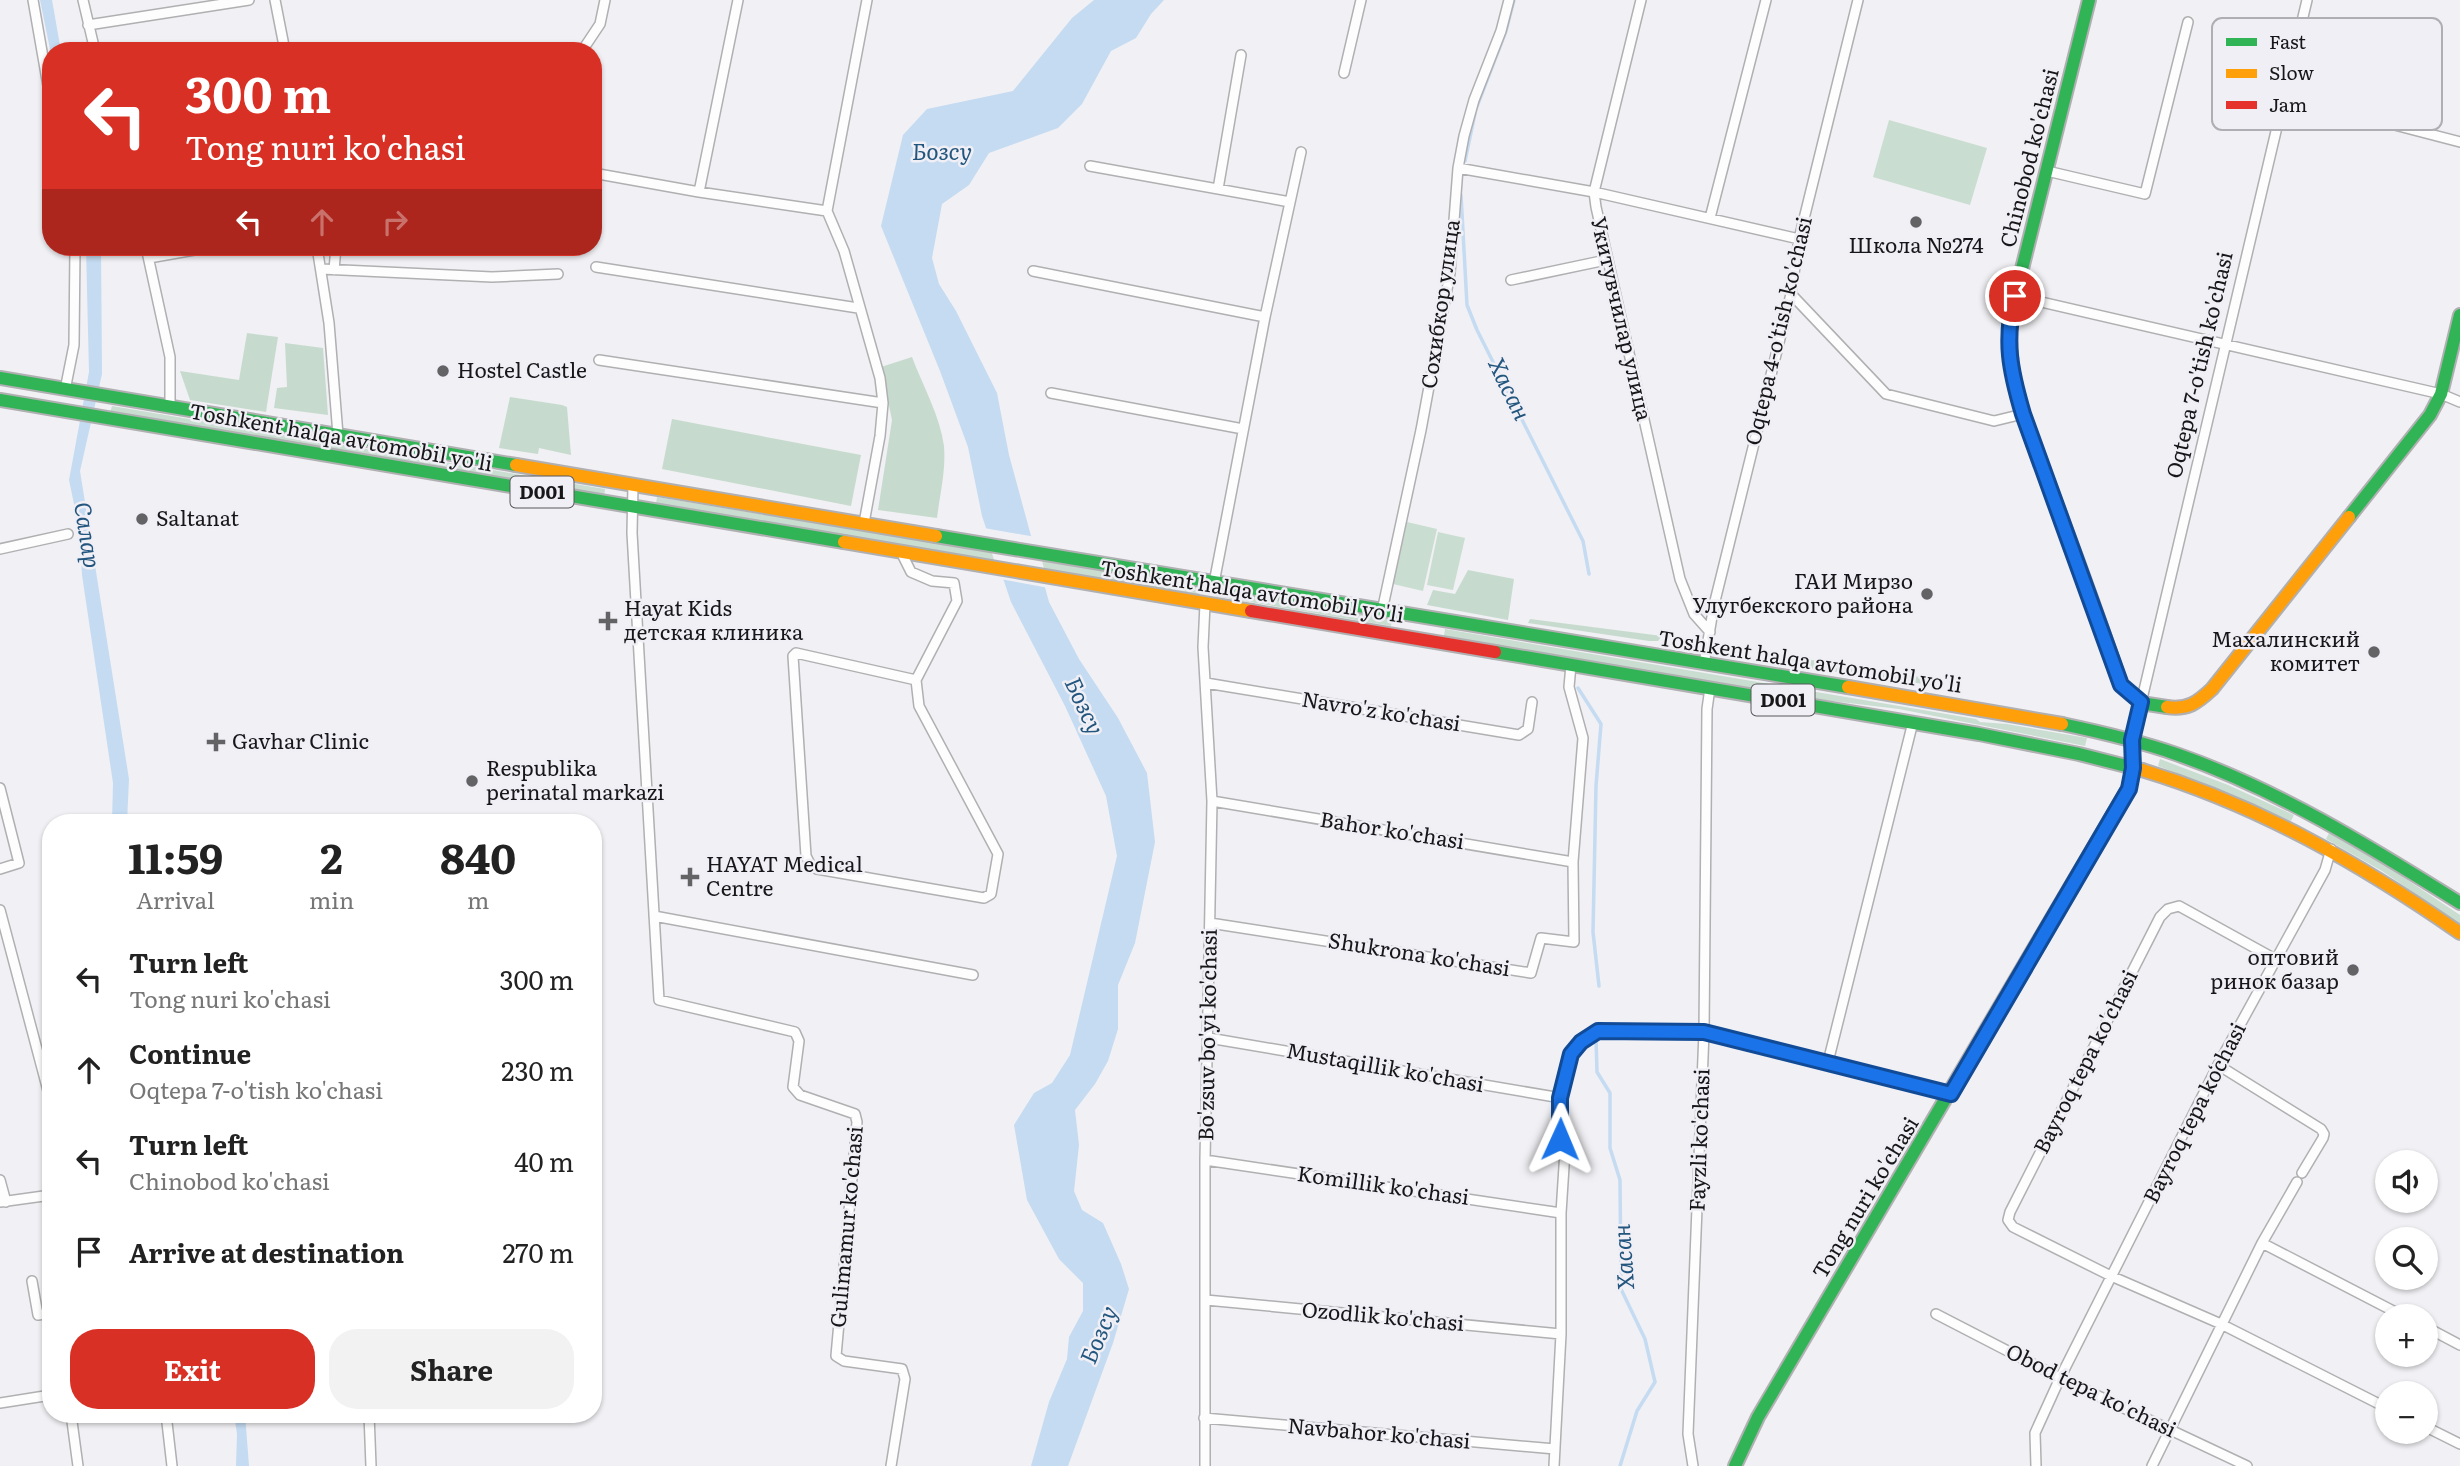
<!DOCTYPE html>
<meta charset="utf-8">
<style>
:root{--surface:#fff;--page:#f2f2f2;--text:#222;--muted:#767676;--accent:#d93025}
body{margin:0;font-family:Literata,serif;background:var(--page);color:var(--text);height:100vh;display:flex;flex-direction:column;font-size:26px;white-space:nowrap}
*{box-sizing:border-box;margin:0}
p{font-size:23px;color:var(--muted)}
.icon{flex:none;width:38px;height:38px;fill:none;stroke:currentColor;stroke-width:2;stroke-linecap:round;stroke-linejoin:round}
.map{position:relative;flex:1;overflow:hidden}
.details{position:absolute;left:42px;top:814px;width:560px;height:609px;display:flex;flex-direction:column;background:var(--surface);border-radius:28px;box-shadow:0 2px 5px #0004}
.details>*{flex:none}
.guide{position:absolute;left:42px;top:42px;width:560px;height:214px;border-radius:28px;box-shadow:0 2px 5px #0004;background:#d93025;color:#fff;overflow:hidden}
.controls{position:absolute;left:2375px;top:1150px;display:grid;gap:14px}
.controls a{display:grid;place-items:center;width:63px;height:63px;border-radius:50%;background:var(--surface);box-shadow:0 2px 5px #0004;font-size:35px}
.pin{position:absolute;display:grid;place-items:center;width:60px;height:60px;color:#fff;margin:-30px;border:4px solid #fff;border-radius:50%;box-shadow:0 2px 7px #0007}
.me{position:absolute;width:77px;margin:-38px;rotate:1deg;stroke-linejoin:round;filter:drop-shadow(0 0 5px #0008)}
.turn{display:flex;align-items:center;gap:24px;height:147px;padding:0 28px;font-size:32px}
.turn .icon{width:91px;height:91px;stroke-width:2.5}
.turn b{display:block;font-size:49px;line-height:60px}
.lanes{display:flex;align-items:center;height:66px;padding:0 28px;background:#0003;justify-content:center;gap:35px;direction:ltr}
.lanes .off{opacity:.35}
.eta{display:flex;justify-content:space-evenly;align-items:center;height:119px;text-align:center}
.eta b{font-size:42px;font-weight:700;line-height:49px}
.action{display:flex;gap:14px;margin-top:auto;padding:14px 28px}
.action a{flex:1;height:80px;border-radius:28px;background:var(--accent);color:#fff;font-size:28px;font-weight:700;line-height:80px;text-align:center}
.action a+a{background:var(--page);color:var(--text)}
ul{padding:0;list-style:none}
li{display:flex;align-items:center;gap:21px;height:91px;padding:0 28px}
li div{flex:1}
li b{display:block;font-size:26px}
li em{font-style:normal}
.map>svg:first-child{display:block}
.green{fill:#c9ddd1}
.forest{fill:#c6dbce}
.water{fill:#c4dbf1}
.pier{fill:#f1f0f4}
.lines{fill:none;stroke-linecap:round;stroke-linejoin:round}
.stream{stroke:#c4dbf1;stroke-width:3.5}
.street-casing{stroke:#b0afb1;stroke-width:12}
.fast-casing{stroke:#b0afb1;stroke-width:16}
.slow-casing{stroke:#b0afb1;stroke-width:16}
.jam-casing{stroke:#b0afb1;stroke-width:16}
.street{stroke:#fdfdfd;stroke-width:9}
.fast{stroke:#30b455;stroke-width:12}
.slow{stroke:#ff9f0a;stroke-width:12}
.jam{stroke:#e5322d;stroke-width:12}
.route-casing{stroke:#114b97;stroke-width:18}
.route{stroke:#1a73e8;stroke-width:12}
.poi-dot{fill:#636366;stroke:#f0eff5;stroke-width:2.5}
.labels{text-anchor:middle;stroke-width:5;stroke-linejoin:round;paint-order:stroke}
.shield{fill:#f0eff5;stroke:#58585b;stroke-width:2}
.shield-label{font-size:19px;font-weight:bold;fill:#171719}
.street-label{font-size:21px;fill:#171719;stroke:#f0eff5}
.poi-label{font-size:21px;fill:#171719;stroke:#f0eff5;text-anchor:start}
.water-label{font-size:23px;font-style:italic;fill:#23567e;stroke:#f0eff5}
.key{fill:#f0eff5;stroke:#afaeb3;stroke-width:2}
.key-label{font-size:19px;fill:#171719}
</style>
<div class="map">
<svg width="2460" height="1466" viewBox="0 0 2460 1466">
<rect width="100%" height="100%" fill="#f1f0f4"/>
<!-- green -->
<path class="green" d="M1889,120l98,28 -17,57 -97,-28z
M112,406l493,83 -1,7 -494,-83z
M657,497l544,90 -2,8 -543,-91z
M1407,522l30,7 -14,62 -30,-7z
M1438,532l27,6 -12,52 -26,-5z
M1215,589l177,30 -1,7 -177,-30z
M1445,629l531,90 4,3 27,2 80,14 -2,8 -186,-37 -84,-10 -371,-63z
M2160,759l68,26 66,30 -3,6 -66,-29 -67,-26z
M2329,833l56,32 75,50v9l-78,-53 -56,-32z"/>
<!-- forest -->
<path class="forest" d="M247,333l31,4 -12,75 -76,-12 -10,-29 59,9z
M285,343l38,5 5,67 -54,-7 3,-20 10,-1z
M912,357c11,29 28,59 32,89 2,24 -4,48 -7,72l-59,-8 14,-90 -11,-53z
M510,397l52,8 5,2 4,48 -32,-7 -1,6 -39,-6z
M672,419l189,36 -10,51 -189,-37z
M1468,570l46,9 -6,41 -81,-15 6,-15 22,4z
M1530,619l132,17 -4,5h-9l-121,-18z
M1793,657l140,22 -2,6 -152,-21 5,-6z"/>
<!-- water -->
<path class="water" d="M40,0h12l9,51h-10v3z
M1094,0h70l-13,14 -15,24 -25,13 -29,53 -24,24 -69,25 -20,32 -27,19 -10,54 7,26 17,27 41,82 12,62 40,147 30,57 39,59 29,55 8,69 -20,101 -17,42v44l-10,32 -13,23 -20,26 4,35 -5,46 8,19 21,13 18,41 8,25 -16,54 -45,123h-37l18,-64 18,-43 2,-22 14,-26v-28l-24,-24 -32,-59 -13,-75 20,-32 18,-10 18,-28 47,-199 -11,-60 -41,-90 -54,-104 -29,-86 -14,-69 -28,-76 -59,-145 22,-91 24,-26 86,-18 59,-73z
M86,247h15l1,127 -22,97 49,308 -2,43h-15l1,-39 -31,-208 -3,-47 -10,-48 20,-108z
M234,1414h11l4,52h-13l1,-32z"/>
<!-- pier -->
<path class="pier" d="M984,528l52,9 13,51 -49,-9z"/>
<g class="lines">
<!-- stream -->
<path class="stream" d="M1465,161l11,-52 30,-78 8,-31
M1461,195l6,110 10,25 106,211 6,33
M1578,688l23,36 -5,62 -3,146 6,54
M1596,1039l1,33 13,21v55l10,32 1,109 24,50 10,43 -18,29 -17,55"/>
<!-- street casing -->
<g class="street-casing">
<path id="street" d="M33,0l18,103
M83,0l12,51
M275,0l10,51
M1641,0l-47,192 2,15 84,372 14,35 16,18
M88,25l161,-25
M582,51l18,-27 5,-24
M1344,73l17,-73
M2360,116l100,26
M1090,166l200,36
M1458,168l136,24 205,47
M2047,171l98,23 43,-172
M593,173l106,19 128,19
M1218,189l23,-134
M699,192l39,-192
M1710,218l56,-218
M146,247l24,110v50
M317,247l12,76 9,112
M149,258l63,-11
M596,267l262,41
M321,269l171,8 66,-3
M334,270l2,-23
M1033,271l232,46
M1511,280l95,-20
M1791,294l95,100 108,27 29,-7
M2015,296l426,98 19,8
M599,360l284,43
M65,390l9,-45 1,-98
M1051,393l192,36
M633,485l-1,48 27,467 136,32 4,9 -6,46 7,8 55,19 2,8 -21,234 8,5 58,8 3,10 -14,87
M864,523l16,-87 3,-33 -3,-25 -36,-127 -17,-40 40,-211
M0,549l68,-15
M901,552l10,20 21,9 22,2 3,18 -41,79 3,26 79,148 -7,40 -7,4 -167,-29 -7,-5 -4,-8 -13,-200 3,-3 120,27
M1214,583l51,-266 36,-165
M1382,611l39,-181 29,-157 8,-105 6,-32 10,-36 27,-69 8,-31
M1704,664l10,-59 77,-311 8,-55 59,-239
M1206,683l313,52 9,-6 4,-27
M2141,703l166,-703
M0,788l19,75 -19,6
M1212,801l361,61
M0,910l51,192
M654,916l319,59
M1210,923l321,50 10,-35 33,4 -1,-80 10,-124 -14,-51 2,-22
M2275,959l-96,-53 -11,3 -8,8 -150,295 -2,8 5,7 98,49 110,48 166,84
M1209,1038l352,60
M1828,1062l85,-340
M2218,1065l103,64 3,5 -1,4 -21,35
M1205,1160l356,53
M0,1180l6,22
M0,1202l51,-7
M2262,1243l141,73
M32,1281l6,34 13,-2
M1206,1300l355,34
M1936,1314l124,64 187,88
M2426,1327l34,18
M0,1403l51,-8
M71,1414l7,52
M166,1414l6,52
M369,1414l2,52
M1204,1418l351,31
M2426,1427l34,17
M1205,1466v-306l7,-359 -9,-154 2,-43
M1554,1466l7,-132v-121l4,-62 -5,-12 1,-41 10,-45 10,-11 17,-11 106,1 247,62
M1693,1466l-5,-32 16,-402 3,-323 3,-21
M2036,1466l-1,-33 25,-55 158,-313 107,-195 6,-21
M2152,1466l110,-223 35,-61"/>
</g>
<!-- fast casing -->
<g class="fast-casing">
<path id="fast" d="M2089,0l-78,313c-7,71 21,126 45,190 23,61 45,121 65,182l20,18 26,4
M0,378l516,87
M0,400l844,142
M2349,517l81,-102 11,-21 19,-79
M936,536l912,151
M1495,652l484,82 100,20 63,16
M2062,724c38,8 77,17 114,30 101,35 193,92 284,149
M2132,740l9,-37
M1735,1466l23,-49 370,-628 5,-21"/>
</g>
<!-- slow casing -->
<g class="slow-casing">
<path id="slow" d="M516,465l420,71
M844,542l407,69
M1848,687l214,37
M2167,707c21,3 30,-4 45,-18l137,-172
M2142,770c116,35 219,94 318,163"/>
</g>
<!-- jam casing -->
<g class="jam-casing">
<path id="jam" d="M1251,611l244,41"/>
</g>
<!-- street -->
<use href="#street" class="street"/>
<!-- fast -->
<use href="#fast" class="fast"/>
<!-- slow -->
<use href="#slow" class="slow"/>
<!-- jam -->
<use href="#jam" class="jam"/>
</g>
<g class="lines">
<!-- route casing -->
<g class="route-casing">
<path id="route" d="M1560,1139v-41l11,-44 10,-12 17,-11 106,1 247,62 178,-305 4,-21 -1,-28 9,-38 -20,-17 -98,-271c-13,-44 -19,-73 -8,-118"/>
</g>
<!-- route -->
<use href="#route" class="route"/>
</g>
<!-- markers -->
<g class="poi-dot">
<circle cx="1916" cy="222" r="7"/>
<circle cx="443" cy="371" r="7"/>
<circle cx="142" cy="519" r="7"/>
<circle cx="1927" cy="594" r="7"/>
<path d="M604.5 610.5h7v7h7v7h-7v7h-7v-7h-7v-7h7z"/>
<circle cx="2374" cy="652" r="7"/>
<path d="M212.5 731.5h7v7h7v7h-7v7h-7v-7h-7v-7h7z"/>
<circle cx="472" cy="781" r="7"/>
<path d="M686.5 866.5h7v7h7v7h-7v7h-7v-7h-7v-7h7z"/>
<circle cx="2353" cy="970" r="7"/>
</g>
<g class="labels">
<!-- shield labels -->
<g class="shield">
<rect x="510.5" y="476.5" width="63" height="31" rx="5"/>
<rect x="1751.5" y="684.5" width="63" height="31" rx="5"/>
</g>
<g class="shield-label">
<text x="542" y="499">D001</text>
<text x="1783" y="707">D001</text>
</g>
<!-- street labels -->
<g class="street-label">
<text transform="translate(2030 158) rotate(-76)" y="7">Chinobod ko'chasi</text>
<text transform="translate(1441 304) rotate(-82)" y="7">Сохибкор улица</text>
<text transform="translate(1621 319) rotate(77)" y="7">Укитувчилар улица</text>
<text transform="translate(1779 331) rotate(-77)" y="7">Oqtepa 4-o'tish ko'chasi</text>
<text transform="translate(2200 365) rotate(-77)" y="7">Oqtepa 7-o'tish ko'chasi</text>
<text transform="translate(341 438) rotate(10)" y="7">Toshkent halqa avtomobil yo'li</text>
<text transform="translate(1252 592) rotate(9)" y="7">Toshkent halqa avtomobil yo'li</text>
<text transform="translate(1810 662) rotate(9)" y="7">Toshkent halqa avtomobil yo'li</text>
<text transform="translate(1381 712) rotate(9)" y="7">Navro'z ko'chasi</text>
<text transform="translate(1392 831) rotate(9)" y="7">Bahor ko'chasi</text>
<text transform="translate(1419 955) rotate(9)" y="7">Shukrona ko'chasi</text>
<text transform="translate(1208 1035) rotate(-89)" y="7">Bo'zsuv bo'yi ko'chasi</text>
<text transform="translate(2086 1062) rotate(-63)" y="7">Bayroq tepa ko'chasi</text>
<text transform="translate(1385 1068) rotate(10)" y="7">Mustaqillik ko'chasi</text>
<text transform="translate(2195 1113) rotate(-63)" y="7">Bayroq tepa koʻchasi</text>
<text transform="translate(1700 1140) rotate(-88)" y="7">Fayzli ko'chasi</text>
<text transform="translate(1383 1186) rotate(8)" y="7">Komillik ko'chasi</text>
<text transform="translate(1866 1198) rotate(-59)" y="7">Tong nuri ko'chasi</text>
<text transform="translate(847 1227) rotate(-85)" y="7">Gulimamur ko'chasi</text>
<text transform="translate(1383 1317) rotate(5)" y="7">Ozodlik ko'chasi</text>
<text transform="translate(2091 1391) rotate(26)" y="7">Obod tepa ko'chasi</text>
<text transform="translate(1379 1434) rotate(5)" y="7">Navbahor ko'chasi</text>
</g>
<!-- poi labels -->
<g class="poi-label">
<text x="1916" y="253" text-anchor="middle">Школа №274</text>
<text x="457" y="378">Hostel Castle</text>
<text x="156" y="526">Saltanat</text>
<text x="1913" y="589" text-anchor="end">ГАИ Мирзо<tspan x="1913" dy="24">Улугбекского района</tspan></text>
<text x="624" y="616">Hayat Kids<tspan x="624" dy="24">детская клиника</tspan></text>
<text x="2360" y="647" text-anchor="end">Махалинский<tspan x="2360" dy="24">комитет</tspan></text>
<text x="232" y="749">Gavhar Clinic</text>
<text x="486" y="776">Respublika<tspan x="486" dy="24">perinatal markazi</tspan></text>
<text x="706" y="872">HAYAT Medical<tspan x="706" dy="24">Centre</tspan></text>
<text x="2339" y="965" text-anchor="end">оптовий<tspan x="2339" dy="24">ринок базар</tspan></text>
</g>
<!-- water labels -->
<g class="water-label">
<text x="942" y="160">Бозсу</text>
<text transform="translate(1509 389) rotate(64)" y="8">Хасан</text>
<text transform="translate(87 535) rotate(81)" y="8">Салар</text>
<text transform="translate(1084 706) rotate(65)" y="8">Бозсу</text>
<text transform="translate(1624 1257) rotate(-94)" y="8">Хасан</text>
<text transform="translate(1099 1335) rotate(-67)" y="8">Бозсу</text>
</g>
</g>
<!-- legend -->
<rect x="2212" y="18" width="230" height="112" rx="10" class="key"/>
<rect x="2226" y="38" width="31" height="8" fill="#30b455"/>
<rect x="2226" y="69" width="31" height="9" fill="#ff9f0a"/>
<rect x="2226" y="101" width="31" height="8" fill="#e5322d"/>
<g class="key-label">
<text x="2269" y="49">Fast</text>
<text x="2269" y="80">Slow</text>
<text x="2269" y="112">Jam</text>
</g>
</svg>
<div class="controls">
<a><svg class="icon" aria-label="sound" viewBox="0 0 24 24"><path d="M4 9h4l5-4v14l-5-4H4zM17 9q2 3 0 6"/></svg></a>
<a><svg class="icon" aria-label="search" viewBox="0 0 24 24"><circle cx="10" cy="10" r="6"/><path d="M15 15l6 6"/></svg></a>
<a>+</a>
<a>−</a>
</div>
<div class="pin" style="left:2015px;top:296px;background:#d93025"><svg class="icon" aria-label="arrive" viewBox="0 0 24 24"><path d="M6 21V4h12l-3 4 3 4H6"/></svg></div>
<svg class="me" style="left:1560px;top:1139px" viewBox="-20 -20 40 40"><path d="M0-17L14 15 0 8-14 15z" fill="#1a73e8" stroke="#fff" stroke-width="4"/></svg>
<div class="guide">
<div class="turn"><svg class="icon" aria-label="left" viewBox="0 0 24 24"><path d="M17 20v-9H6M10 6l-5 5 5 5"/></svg><div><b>300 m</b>Tong nuri ko'chasi</div></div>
<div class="lanes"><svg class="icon" aria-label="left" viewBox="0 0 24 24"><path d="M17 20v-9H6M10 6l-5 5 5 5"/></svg><svg class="icon off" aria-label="ahead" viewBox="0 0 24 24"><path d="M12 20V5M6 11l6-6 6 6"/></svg><svg class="icon off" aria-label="right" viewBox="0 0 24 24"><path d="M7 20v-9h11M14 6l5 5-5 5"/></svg></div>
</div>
<section class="details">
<div class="eta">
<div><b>11:59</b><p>Arrival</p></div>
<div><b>2</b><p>min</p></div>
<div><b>840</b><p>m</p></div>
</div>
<ul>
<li><svg class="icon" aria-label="left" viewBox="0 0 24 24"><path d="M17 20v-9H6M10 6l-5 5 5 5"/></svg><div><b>Turn left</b><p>Tong nuri ko'chasi</p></div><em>300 m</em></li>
<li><svg class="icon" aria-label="ahead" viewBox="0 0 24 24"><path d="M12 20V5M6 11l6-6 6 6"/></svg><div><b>Continue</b><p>Oqtepa 7-o'tish ko'chasi</p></div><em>230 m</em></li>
<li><svg class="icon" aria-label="left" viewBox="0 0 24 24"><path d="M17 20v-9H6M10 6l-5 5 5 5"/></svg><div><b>Turn left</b><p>Chinobod ko'chasi</p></div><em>40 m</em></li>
<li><svg class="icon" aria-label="arrive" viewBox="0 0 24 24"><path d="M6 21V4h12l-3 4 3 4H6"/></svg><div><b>Arrive at destination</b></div><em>270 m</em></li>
</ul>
<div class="action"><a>Exit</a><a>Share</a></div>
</section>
</div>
